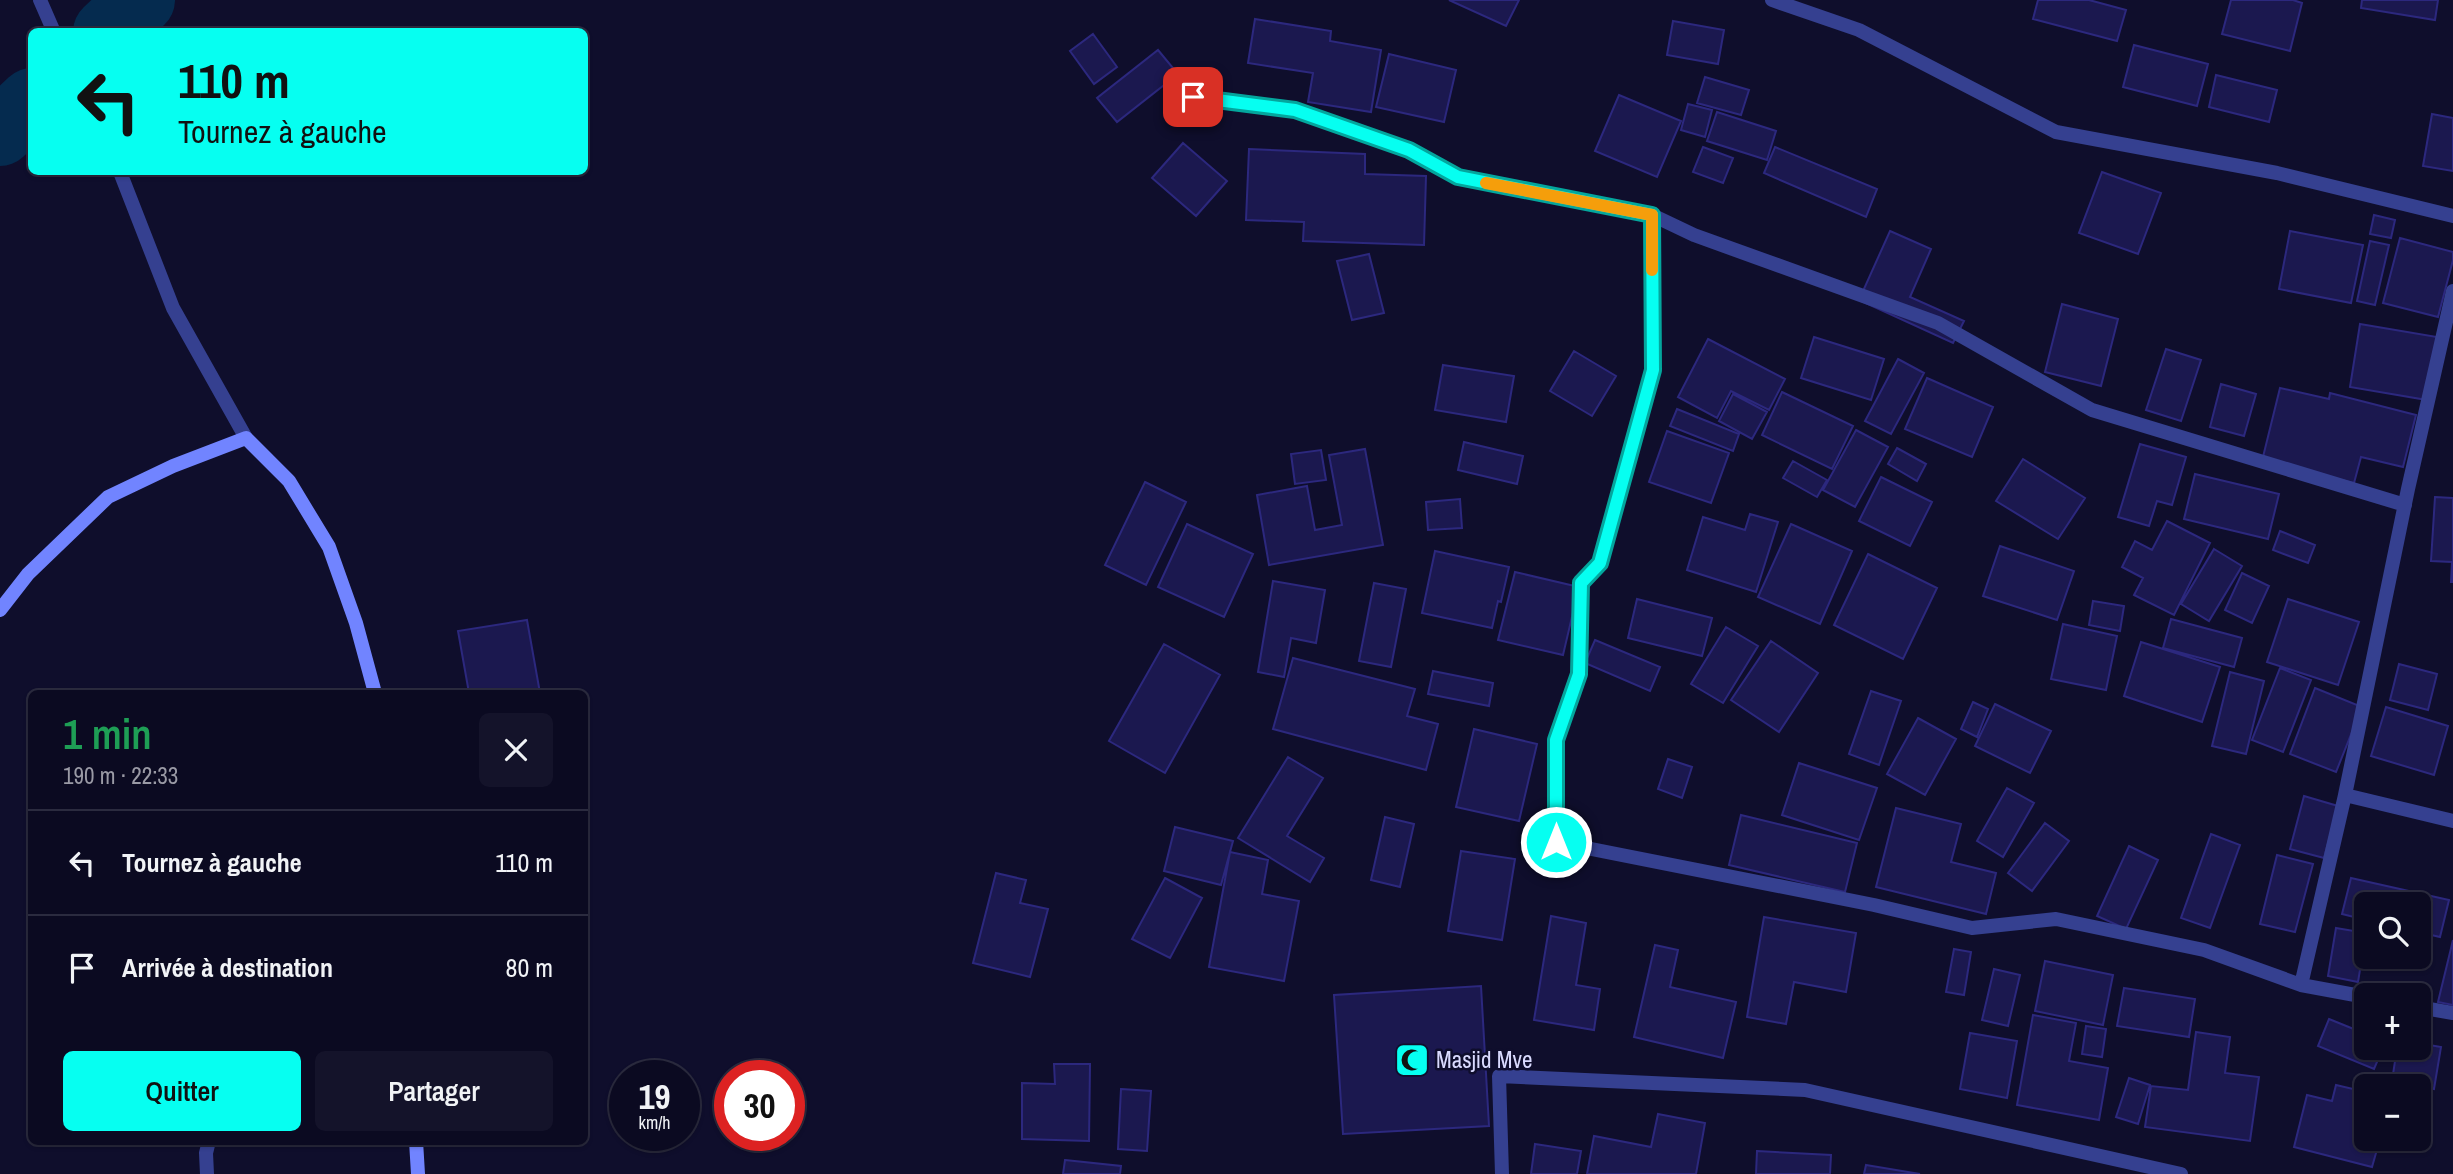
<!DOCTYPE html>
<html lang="fr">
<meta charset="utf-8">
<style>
:root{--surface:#0b0a21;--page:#14132a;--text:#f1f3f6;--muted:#9a9aa5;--line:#2b2b3f;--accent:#06fff1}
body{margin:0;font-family:"Archivo Narrow",sans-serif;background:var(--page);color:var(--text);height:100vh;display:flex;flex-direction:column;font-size:26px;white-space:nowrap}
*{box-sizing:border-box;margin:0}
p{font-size:23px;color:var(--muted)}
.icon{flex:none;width:38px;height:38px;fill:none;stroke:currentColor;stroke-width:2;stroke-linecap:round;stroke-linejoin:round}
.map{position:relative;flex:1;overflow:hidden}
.drawer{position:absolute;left:28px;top:690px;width:560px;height:455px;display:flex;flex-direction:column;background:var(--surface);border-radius:10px;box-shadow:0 2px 5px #0004,0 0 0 2px var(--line)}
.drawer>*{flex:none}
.banner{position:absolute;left:28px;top:28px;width:560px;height:147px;border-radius:10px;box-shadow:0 2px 5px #0004,0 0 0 2px var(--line);background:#06fff1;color:#111;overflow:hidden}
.tools{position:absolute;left:2354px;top:892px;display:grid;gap:14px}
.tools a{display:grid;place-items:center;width:77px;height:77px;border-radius:10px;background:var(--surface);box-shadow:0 2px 5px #0004,0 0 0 2px var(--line);font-size:35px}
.speed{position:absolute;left:609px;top:1060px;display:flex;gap:14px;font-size:35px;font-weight:700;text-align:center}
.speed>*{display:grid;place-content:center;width:91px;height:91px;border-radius:50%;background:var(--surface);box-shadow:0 2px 5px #0004,0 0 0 2px var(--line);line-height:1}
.speed small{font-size:18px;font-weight:400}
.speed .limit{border:10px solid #d22;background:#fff;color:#111}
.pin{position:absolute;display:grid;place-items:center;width:60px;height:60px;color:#fff;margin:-30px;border-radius:14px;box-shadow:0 4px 10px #0006}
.me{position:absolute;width:77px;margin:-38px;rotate:0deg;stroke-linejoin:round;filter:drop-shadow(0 0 5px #0008)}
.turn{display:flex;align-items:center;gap:24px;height:147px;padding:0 35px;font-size:32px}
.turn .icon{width:91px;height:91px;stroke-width:2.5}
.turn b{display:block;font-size:49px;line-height:60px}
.round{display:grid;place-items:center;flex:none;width:74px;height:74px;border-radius:10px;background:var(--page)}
.overview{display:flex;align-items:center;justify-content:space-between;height:119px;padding:0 35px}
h1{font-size:42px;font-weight:600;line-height:52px;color:#1e9e55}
.action{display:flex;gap:14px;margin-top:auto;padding:14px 35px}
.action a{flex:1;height:80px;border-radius:10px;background:var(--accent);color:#111;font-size:28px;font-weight:600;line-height:80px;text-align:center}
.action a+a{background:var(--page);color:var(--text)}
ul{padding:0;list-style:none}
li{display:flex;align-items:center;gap:21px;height:105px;padding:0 35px;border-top:2px solid var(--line)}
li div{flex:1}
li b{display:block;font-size:26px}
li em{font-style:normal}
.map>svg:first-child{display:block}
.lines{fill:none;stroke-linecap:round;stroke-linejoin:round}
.river{stroke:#052b4f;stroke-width:68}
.building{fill:#1b184f;stroke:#2c287e;stroke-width:2}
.minor{stroke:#354090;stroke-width:14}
.secondary{stroke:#7184ff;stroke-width:14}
.route-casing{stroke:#04a69d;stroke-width:18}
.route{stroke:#06fff1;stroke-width:12}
.slow{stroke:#f59e0b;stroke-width:12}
.labels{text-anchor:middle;stroke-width:5;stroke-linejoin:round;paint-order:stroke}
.poi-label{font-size:23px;fill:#dadbff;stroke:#0f0e2c;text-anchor:start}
</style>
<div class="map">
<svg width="2453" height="1174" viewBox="0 0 2453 1174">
<rect width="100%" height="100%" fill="#0f0e2c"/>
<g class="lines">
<!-- river -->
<path class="river" d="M107,32l34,-32
M0,132l32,-30"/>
</g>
<!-- building -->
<path class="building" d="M1449,0h70l-13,26z
M2038,0h51l37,10 -9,31 -84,-22z
M2231,0h62l9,3 -12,48 -68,-17z
M2362,0h76l-3,20 -74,-12z
M1255,19l76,12 -1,10 51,9 -10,62 -63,-10 5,-29 -65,-10z
M1673,21l51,9 -6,34 -51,-9z
M1093,34l24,33 -23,17 -24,-33z
M2134,45l74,19 -11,42 -74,-19z
M1158,50l20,24 -61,48 -20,-24z
M1389,54l67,16 -12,52 -68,-15z
M2216,75l61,15 -8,32 -60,-15z
M1705,77l44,13 -8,25 -44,-12z
M1619,95l62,26 -24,56 -62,-26z
M1688,104l24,6 -7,27 -24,-7z
M1717,112l59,19 -9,29 -60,-19z
M2432,114l21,4v53l-30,-5z
M1183,143l44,38 -31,35 -44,-38z
M1703,147l30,11 -10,25 -30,-11z
M1775,147l102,42 -11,28 -102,-44z
M1249,149l116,5v20l61,2 -2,69 -121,-4 1,-19 -58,-2z
M2102,172l59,21 -23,61 -59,-21z
M2374,215l21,5 -4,18 -21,-4z
M1890,231l41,18 -21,48 54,24 -11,22 -94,-43z
M2290,231l73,14 -12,58 -72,-14z
M2400,238l53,14v8l-15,57 -55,-14z
M2370,241l19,4 -14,60 -18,-4z
M1369,254l15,59 -32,7 -15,-59z
M2062,304l56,15 -17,67 -56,-14z
M2360,324l77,13 -10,63 -77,-13z
M1814,337l70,22 -13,41 -70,-22z
M1708,339l77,40 -16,31 -38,-19 -14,27 -39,-21z
M2166,349l35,11 -20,61 -35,-11z
M1574,351l42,25 -24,40 -42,-25z
M1898,359l26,14 -33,61 -26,-13z
M1443,365l71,11 -8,46 -71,-12z
M1927,378l66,29 -21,50 -67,-28z
M2221,384l35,10 -12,42 -34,-9z
M2280,388l49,11 1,-6 86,22 -13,52 -42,-10 -7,26 -92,-22z
M1782,392l71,34 -21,43 -70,-34z
M1733,394l34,18 -15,27 -33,-18z
M1677,409l62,25 -6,17 -63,-25z
M1856,430l32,17 -33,60 -32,-17z
M1667,431l62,22 -18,50 -62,-21z
M1464,442l59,14 -6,28 -59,-14z
M2140,444l46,13 -14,48 -15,-4 -8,25 -31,-9z
M1897,448l29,16 -9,17 -29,-17z
M1365,449l18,96 -114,20 -12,-70 50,-9 8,44 27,-5 -13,-70z
M1321,450l5,30 -31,4 -4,-30z
M2023,459l62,39 -27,41 -62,-38z
M1793,461l34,19 -10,17 -34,-19z
M2195,474l84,20 -11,45 -84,-20z
M1881,477l51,25 -22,44 -51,-25z
M1145,482l41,20 -40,83 -41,-20z
M2435,497l18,1v84h-2l1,-20 -21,-1z
M1460,499l2,29 -34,2 -2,-28z
M1750,514l28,8 -22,70 -69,-22 16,-53 42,13z
M2167,521l43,22 -36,72 -40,-20 9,-17 -21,-11 13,-26 17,9z
M1187,524l66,30 -29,63 -66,-30z
M1791,524l61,27 -32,73 -62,-27z
M2280,531l35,14 -7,18 -35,-13z
M2000,546l74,25 -17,49 -74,-24z
M2214,549l28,17 -33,55 -28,-17z
M1435,551l74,16 -8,35 -3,-1 -6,27 -70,-15z
M1868,554l69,34 -34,71 -69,-34z
M1515,572l64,15 -16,68 -65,-15z
M2242,573l27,13 -17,37 -27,-13z
M1273,581l52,9 -9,53 -25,-5 -7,39 -26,-5z
M1374,583l32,6 -15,78 -32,-6z
M1637,599l75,19 -10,38 -74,-18z
M2288,599l71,23 -21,63 -71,-23z
M2093,601l31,5 -4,25 -31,-6z
M2171,619l71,19 -8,29 -71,-19z
M527,620l13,73h-71l-11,-62z
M2063,624l54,12 -11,54 -55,-11z
M1726,627l32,19 -35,57 -32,-19z
M1595,640l65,27 -10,24 -65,-28z
M1771,641l47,32 -39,59 -48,-32z
M2141,642l79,25 -18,55 -78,-26z
M1164,644l56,31 -55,98 -56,-32z
M1293,658l122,31 -8,27 31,8 -12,46 -153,-41z
M2399,664l38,10 -9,36 -38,-10z
M2280,668l31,12 -28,72 -31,-12z
M1433,671l60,12 -4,23 -61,-12z
M2230,672l34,9 -18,73 -34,-8z
M2315,688l47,19 -26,65 -46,-18z
M1871,691l30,10 -22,64 -30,-11z
M1973,702l15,7 -11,28 -16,-8z
M1995,704l56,27 -21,42 -55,-27z
M2386,707l62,19 -14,49 -63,-19z
M1918,718l38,21 -31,56 -38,-21z
M1474,729l63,15 -18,77 -63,-14z
M1288,757l35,21 -36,58 37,22 -14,24 -72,-44z
M1668,759l24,8 -10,31 -24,-9z
M1799,763l78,25 -18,52 -77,-25z
M2007,788l27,15 -31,54 -26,-16z
M2304,796l34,10 -14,52 -34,-9z
M1896,808l65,16 -10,38 45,11 -10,41 -110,-27z
M1741,815l116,28 -12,49 -116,-27z
M1385,817l29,7 -14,63 -29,-7z
M2045,823l24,18 -37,50 -24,-18z
M1175,827l58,14 -12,44 -57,-14z
M2211,834l29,11 -30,83 -29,-10z
M2129,846l29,14 -32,69 -29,-13z
M1461,851l54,8 -13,81 -54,-9z
M1230,852l38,8 -6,34 37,7 -15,80 -75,-14z
M2277,855l36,9 -18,68 -35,-8z
M996,873l30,7 -6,23 28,6 -18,68 -57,-14z
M1165,878l37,20 -32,60 -38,-19z
M2351,878l98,22 -9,37 -22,-5v-27h-52v15l-24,-6z
M1551,916l35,7 -10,62 24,4 -6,41 -60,-10z
M1764,917l92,16 -10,59 -52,-10 -8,42 -39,-7z
M2336,928l30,5 -8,49 -30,-6z
M2453,940v65l-15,-3z
M1655,945l23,5 -8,37 66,15 -13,56 -89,-21z
M1954,949l17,3 -7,43 -18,-3z
M2045,961l68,14 -10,50 -68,-14z
M1994,969l26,6 -12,51 -26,-6z
M1481,986l8,140 -146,8 -9,-139z
M2124,988l71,11 -6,38 -72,-11z
M2033,1015l43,8 -7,38 39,7 -9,52 -82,-15z
M2329,1019l37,15v14h17l-9,21 -56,-23z
M2086,1026l20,3 -4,28 -20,-3z
M2196,1032l34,5 -5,36 34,4 -9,64 -105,-14 6,-41 37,4z
M1970,1033l47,8 -10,57 -47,-9z
M2418,1043l23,4 -7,42 -42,-8 5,-33h21z
M1054,1064h36l-1,77 -67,-2v-56l33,1z
M2129,1078l21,7 -12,39 -22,-7z
M2336,1085l30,7v47h14l-8,28 -78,-20 13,-52 25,6z
M1121,1089l30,2 -4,60 -29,-2z
M1658,1114l47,9 -9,51h-109l7,-38 57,11z
M1535,1144l46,7 -4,23h-46z
M1757,1151l74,4 -1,19h-74z
M1065,1160l56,6 -1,8h-57z
M1866,1165l54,9h-56z"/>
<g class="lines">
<!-- minor -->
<path class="minor" d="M40,0l14,32
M1772,0l87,30 197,102 221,41 176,43
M1193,97l102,12 114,41 49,27 194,38 42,20 244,88 154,87 313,95
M120,172l53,136 73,130
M1652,215l1,155 -53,193 -19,20 -2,91 -23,65v103l318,63 98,23 84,-9 148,31 97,35 65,12
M2345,795l108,26
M2301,985l44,-190 63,-306 45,-198
M2418,1007l35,6
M207,1174l-1,-21 3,-12
M1502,1174l-3,-98 306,14 376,84"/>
<!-- secondary -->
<path class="secondary" d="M0,610l28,-36 80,-77 65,-31 73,-28 43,43 40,66 27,76 19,70
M416,1141l2,33"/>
</g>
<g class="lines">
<!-- route casing -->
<g class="route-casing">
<path id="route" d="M1193,97l102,13 114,40 49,27 194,38 1,155 -53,193 -19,20 -2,91 -23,66v102"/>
</g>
<!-- route -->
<use href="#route" class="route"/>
<!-- slow -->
<path class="slow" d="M1486,183l166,32v55"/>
</g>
<!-- icons -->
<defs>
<g id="mosque-square" transform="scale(1.75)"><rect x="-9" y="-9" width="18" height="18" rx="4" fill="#06fff1" stroke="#0f0e2c"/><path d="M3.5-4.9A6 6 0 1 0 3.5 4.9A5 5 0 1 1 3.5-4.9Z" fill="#111"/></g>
</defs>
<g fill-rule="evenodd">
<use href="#mosque-square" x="1412" y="1060"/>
</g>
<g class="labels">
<!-- poi labels -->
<g class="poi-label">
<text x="1436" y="1068">Masjid Mve</text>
</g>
</g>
</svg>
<div class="tools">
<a><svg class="icon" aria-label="search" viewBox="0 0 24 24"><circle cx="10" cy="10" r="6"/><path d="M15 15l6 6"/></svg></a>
<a>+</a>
<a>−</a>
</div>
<div class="speed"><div>19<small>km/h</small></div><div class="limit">30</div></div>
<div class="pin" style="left:1193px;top:97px;background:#d93025"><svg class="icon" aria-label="arrive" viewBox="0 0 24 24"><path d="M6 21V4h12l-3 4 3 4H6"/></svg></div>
<svg class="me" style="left:1556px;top:842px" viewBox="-20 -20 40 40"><circle r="17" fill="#06fff1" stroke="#fff" stroke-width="3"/><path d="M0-11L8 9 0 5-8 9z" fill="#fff"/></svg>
<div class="banner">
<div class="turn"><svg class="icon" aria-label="left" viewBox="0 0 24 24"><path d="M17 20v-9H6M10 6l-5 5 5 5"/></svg><div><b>110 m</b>Tournez à gauche</div></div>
</div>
<section class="drawer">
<div class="overview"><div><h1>1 min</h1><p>190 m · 22:33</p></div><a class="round"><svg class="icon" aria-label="close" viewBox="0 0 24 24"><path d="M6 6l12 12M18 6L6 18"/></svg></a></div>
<ul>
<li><svg class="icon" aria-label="left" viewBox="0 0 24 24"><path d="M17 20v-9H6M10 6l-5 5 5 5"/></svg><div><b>Tournez à gauche</b></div><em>110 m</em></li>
<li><svg class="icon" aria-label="arrive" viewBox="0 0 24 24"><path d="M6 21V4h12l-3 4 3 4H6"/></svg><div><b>Arrivée à destination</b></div><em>80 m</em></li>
</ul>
<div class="action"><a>Quitter</a><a>Partager</a></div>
</section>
</div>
